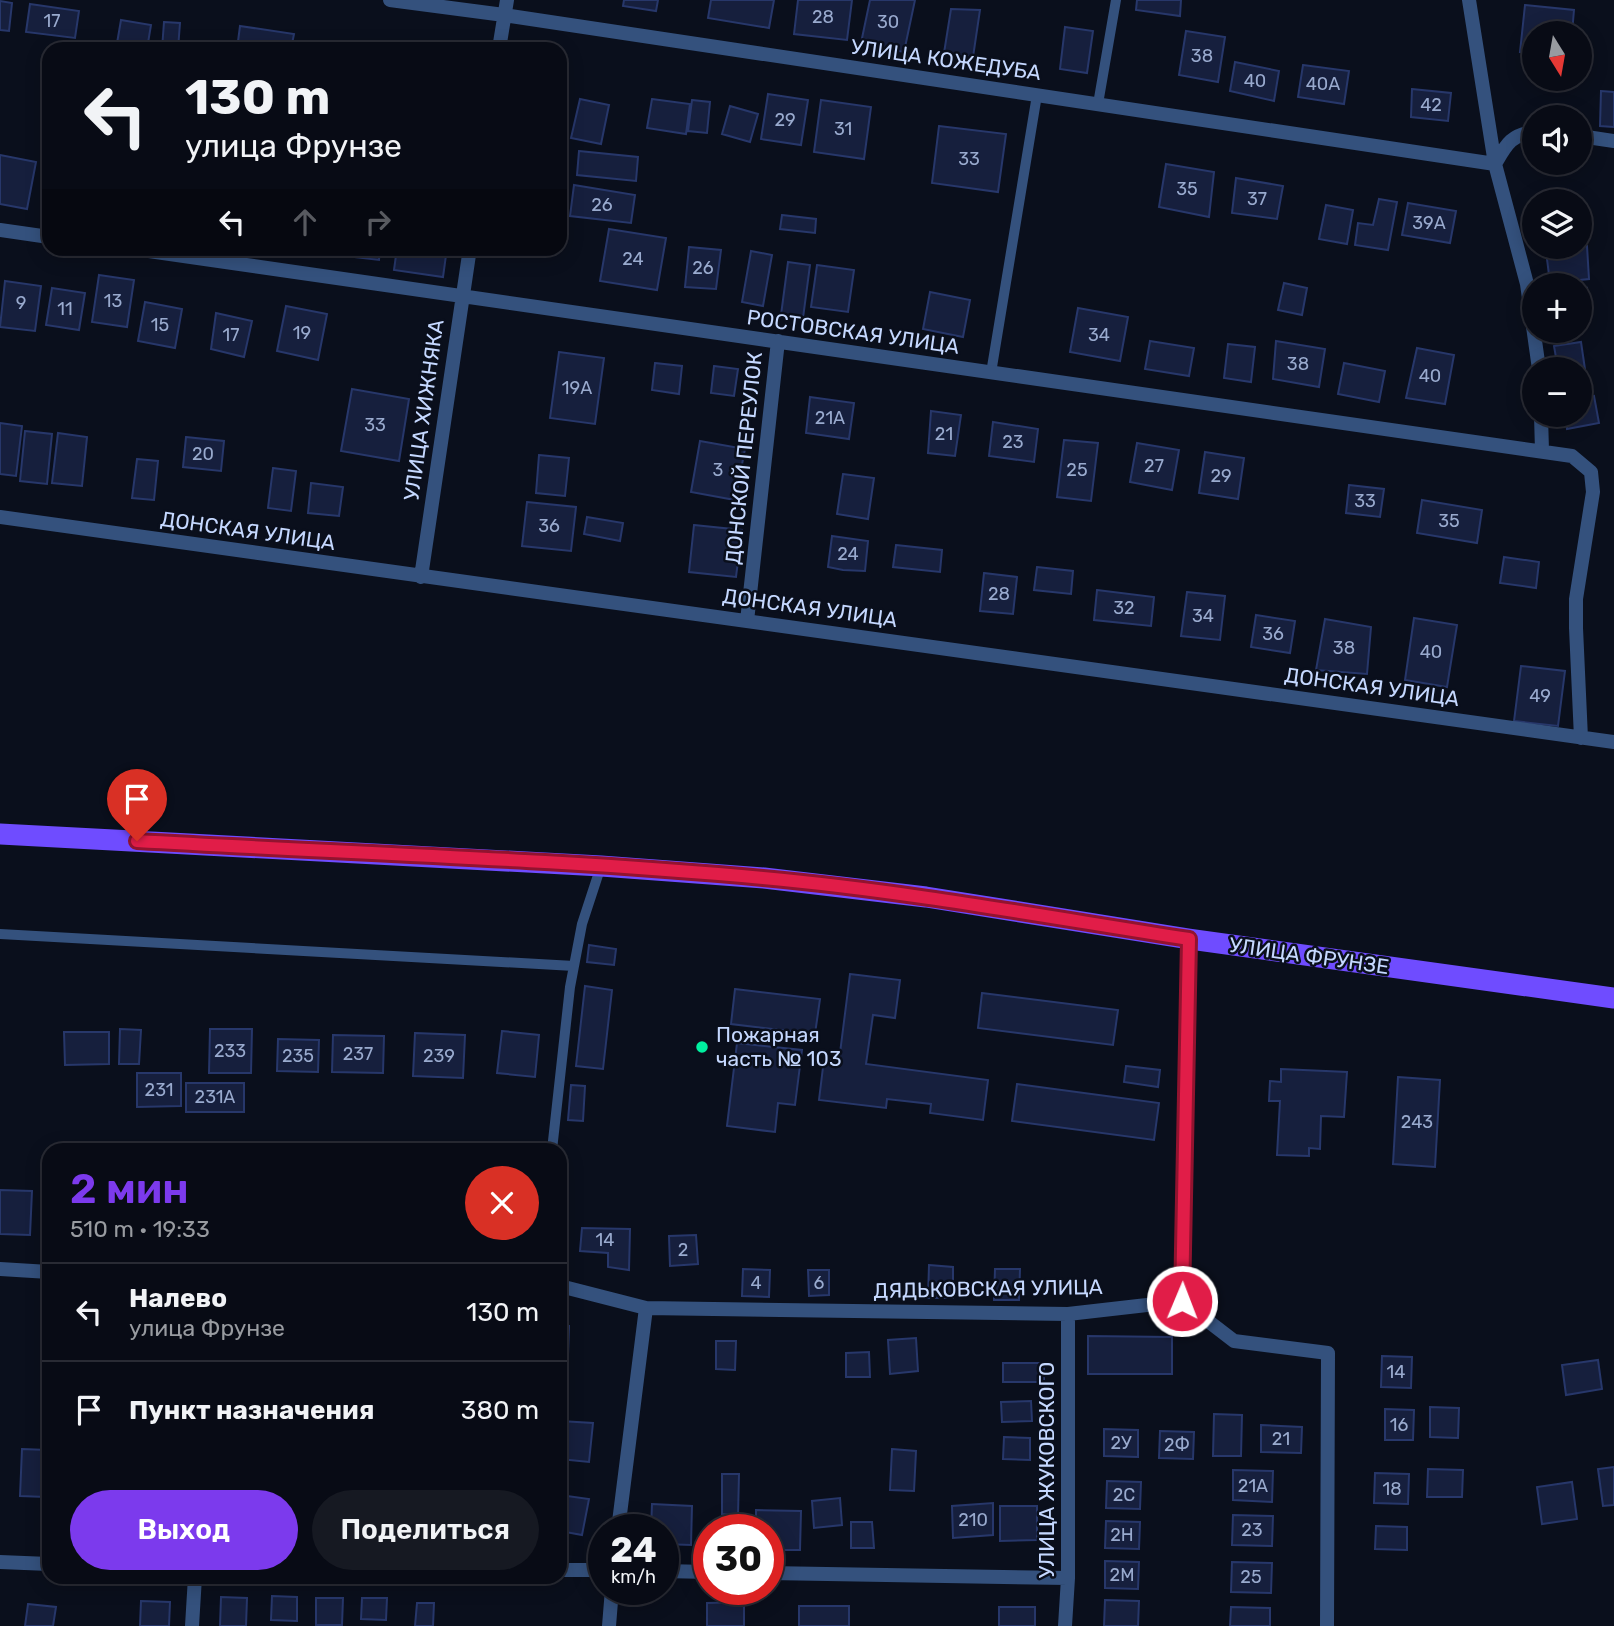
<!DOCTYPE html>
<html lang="ru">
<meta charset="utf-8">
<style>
:root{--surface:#080b15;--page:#161922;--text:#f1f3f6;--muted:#989ba0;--line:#292b34;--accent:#7c3aed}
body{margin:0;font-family:Rubik,sans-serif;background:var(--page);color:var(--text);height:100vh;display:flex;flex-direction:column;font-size:26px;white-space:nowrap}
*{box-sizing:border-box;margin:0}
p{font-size:23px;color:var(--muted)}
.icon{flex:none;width:38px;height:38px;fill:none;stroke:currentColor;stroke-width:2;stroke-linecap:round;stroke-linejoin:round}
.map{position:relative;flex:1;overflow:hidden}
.details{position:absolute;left:42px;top:1143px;width:525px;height:441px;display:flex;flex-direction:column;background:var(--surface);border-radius:21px;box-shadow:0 4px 18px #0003,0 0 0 2px var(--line)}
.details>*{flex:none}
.top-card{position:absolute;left:42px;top:42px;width:525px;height:214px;border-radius:21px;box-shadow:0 4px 18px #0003,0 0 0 2px var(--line);background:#080b15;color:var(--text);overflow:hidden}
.needle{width:46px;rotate:169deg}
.buttons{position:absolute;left:1522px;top:21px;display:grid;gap:14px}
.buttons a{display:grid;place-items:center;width:70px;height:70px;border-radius:50%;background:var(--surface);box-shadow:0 4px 18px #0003,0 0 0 2px var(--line);font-size:35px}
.speed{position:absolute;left:588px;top:1514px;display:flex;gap:14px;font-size:35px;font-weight:700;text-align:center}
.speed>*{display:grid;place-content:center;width:91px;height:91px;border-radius:50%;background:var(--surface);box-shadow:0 4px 18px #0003,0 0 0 2px var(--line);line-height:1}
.speed small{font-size:18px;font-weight:400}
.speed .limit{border:10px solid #d22;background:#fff;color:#111}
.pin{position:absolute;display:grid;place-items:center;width:60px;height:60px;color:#fff;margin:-72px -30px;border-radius:50% 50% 50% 0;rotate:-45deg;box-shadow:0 0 7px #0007}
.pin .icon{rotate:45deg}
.me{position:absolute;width:77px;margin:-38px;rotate:1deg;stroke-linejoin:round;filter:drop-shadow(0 0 5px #0008)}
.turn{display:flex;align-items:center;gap:24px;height:147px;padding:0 28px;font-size:32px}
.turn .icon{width:91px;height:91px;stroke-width:2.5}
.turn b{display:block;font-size:49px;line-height:60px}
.lanes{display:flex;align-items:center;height:66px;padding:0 28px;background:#0003;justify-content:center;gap:35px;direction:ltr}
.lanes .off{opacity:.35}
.round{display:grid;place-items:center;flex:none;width:74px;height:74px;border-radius:37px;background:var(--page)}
.head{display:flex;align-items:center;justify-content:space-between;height:119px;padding:0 28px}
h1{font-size:42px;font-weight:600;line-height:52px;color:var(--accent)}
.primary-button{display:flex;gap:14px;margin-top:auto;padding:14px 28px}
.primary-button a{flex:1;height:80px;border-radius:42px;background:var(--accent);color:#fff;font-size:28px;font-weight:600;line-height:80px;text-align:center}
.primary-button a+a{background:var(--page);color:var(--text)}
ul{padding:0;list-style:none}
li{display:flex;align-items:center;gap:21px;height:98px;padding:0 28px;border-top:2px solid var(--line)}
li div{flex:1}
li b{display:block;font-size:26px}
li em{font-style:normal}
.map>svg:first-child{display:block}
.building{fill:#161f3d;stroke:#27376a;stroke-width:2}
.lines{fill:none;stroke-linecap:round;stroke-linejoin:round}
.service{stroke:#34517d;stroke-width:10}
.minor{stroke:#34517d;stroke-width:14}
.primary{stroke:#6f4cff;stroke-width:21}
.route-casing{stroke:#92132f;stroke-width:18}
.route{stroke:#e11d48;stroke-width:12}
.poi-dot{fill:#00f0a0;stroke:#0a0f1c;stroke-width:2.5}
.labels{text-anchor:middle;stroke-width:5;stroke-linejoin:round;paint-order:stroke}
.number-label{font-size:18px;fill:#99aace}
.street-label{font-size:21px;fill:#c5d8ff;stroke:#0a0f1c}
.poi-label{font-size:21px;fill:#c5d8ff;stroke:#0a0f1c;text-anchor:start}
</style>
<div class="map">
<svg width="1614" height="1626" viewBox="0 0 1614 1626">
<rect width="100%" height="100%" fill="#0a0f1c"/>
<!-- building -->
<path class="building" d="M624,0h34l-2,11 -33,-5z
M711,0h63l-5,28 -61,-10z
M798,0h54l-5,40 -53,-6z
M870,0h45l-11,52 -43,-9z
M1137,0h44l-1,16 -44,-6z
M0,1l12,2 -3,28 -9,-1z
M30,4l49,7 -4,27 -49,-6z
M1525,5l49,5 -2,23h-37v20l-15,-1z
M951,9l29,1 -7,47 -29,-4z
M121,20l30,5 -4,24h-31z
M164,22l16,1 -2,26h-16z
M240,26l54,8 -3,15h-54z
M1065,27l28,4 -6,42 -27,-4z
M1186,31l39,6 -7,45 -39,-7z
M1235,62l44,9 -5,30 -44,-10z
M1303,65l46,6 -5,33 -46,-7z
M1412,89l39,4 -3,28 -37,-4z
M1601,91l13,1v35l-14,-1z
M768,94l40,6 -7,45 -40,-6z
M580,99l29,6 -8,39 -30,-6z
M652,99l38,5 -4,30 -39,-6z
M692,100l18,2 -3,31 -19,-2z
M821,100l50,7 -7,52 -50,-7z
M730,106l28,8 -8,28 -28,-8z
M939,126l67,8 -8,58 -66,-9z
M579,151l59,6 -2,24 -59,-6z
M0,155l36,7 -9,47 -27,-5z
M1166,164l48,8 -5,45 -50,-10z
M1236,178l47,8 -6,33 -45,-6z
M574,185l61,10 -4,28 -61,-7z
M1568,190l2,11h-30l-1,-4z
M1379,199l18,3 -9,48 -33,-5 3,-22 15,2z
M1408,203l48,8 -6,32 -48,-8z
M1326,205l27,5 -6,34 -28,-5z
M782,215l34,4 -1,14 -35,-4z
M609,229l57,9 -9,52 -57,-9z
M1587,246l2,33 -39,4 -4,-32z
M689,247l32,3 -5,39 -31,-2z
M337,248h43l-1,12 -43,-5z
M397,248h50l-4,29 -49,-7z
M751,251l21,4 -9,51 -21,-4z
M788,262l22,3 -7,53 -22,-3z
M817,265l37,5 -6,42 -37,-5z
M99,275l35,5 -7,47 -35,-5z
M5,281l36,5 -6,45 -35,-4z
M1284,283l23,5 -5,27 -24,-5z
M52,288l33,5 -6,37 -33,-5z
M1587,288l2,29 -9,1v-29z
M930,292l40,8 -7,37 -40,-8z
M145,302l37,7 -7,39 -37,-7z
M286,306l41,8 -9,46 -41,-9z
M1078,308l50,9 -8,44 -50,-9z
M216,313l36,8 -8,36 -33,-8z
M1150,341l44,7 -5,28 -44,-7z
M1276,341l49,8 -6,38 -46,-8z
M1581,342l6,41 -7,1v-15h-22l-4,-23z
M1228,344l27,3 -4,35 -27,-4z
M1417,348l37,7 -9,49 -39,-6z
M559,352l45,6 -9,66 -45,-6z
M655,363l27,3 -3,28 -27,-4z
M1344,363l41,8 -6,31 -41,-8z
M714,366l24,3 -4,27 -23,-3z
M352,389l57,10 -10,62 -58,-10z
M1594,396l5,27 -32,6 -2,-14h15v-17z
M810,397l44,6 -5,36 -43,-6z
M931,411l30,4 -6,41 -27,-3z
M993,422l45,7 -4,33 -45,-6z
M0,423l22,3 -6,50 -16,-2z
M25,431l27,3 -5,50 -27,-3z
M58,433l29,4 -5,49 -30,-3z
M186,437l38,4 -3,30 -38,-4z
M1064,440l34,3 -7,58 -34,-4z
M700,441l45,8 -10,51 -44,-8z
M1137,443l42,7 -7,40 -42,-8z
M1205,452l39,6 -6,41 -39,-6z
M539,455l30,3 -4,38 -29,-3z
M137,459l21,2 -4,39 -22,-2z
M273,468l23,3 -5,40 -23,-3z
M843,474l31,4 -6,41 -31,-5z
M311,483l32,4 -4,29 -31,-3z
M1349,485l35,4 -4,28 -34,-4z
M1422,500l60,10 -5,33 -60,-10z
M527,502l49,5 -5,44 -49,-5z
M587,517l36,6 -3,18 -36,-7z
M694,525l48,5 -6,47 -47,-5z
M832,536l36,5 -3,30 -22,-1 -15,-3z
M896,545l46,5 -2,22 -47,-5z
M1504,557l35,5 -3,26 -36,-5z
M1037,567l36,4 -2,23 -37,-4z
M984,573l33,4 -4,37 -33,-3z
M1097,590l57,7 -3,29 -57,-6z
M1187,592l38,4 -5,44 -39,-4z
M1256,615l39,6 -5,32 -39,-6z
M1414,618l43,7 -10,62 -42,-7z
M1325,619l46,8 -4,47 -51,-4z
M1521,666l44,5 -7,55 -44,-5z
M589,945l27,4 -2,16 -27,-3z
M850,974l50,6 -5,38 -22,-3 -7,49 122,16 -5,40 -53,-7 1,-9 -44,-5 -1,9 -67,-8 5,-41 15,2z
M585,986l27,4 -9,79 -27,-3z
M735,989l85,10 -5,35 -84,-10z
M982,993l136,17 -5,35 -135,-17z
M120,1029l21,1 -2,34h-20z
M210,1029h42l-1,44h-42z
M502,1031l37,4 -4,42 -38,-4z
M64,1032h45v32l-44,1z
M415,1033l50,2 -2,43 -50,-2z
M333,1035l51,1 -1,37 -51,-1z
M278,1039l41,1 -1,32 -41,-1z
M737,1043l65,7 -7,55 -17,-2 -3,29 -48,-6z
M1126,1066l34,4 -2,17 -34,-5z
M1281,1069l66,3 -3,45 -23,-1 -1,33 -11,-1v8l-32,-1 3,-54h-11l1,-20 11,1z
M137,1073h44v33l-44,1z
M1398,1077l42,3 -5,87 -42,-3z
M186,1083h58v29h-58z
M1017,1084l142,19 -5,37 -142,-19z
M571,1085l14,1 -2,35 -15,-1z
M45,1188h4v38h-4z
M0,1190l32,1 -2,44 -30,-1z
M582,1228l48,1 -1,41 -21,-3v-14l-28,-2z
M696,1235l2,29 -28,2 -1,-30z
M929,1265l24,2v31h-25z
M743,1269l27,1 -1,27 -27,-1z
M995,1269h25l-1,31h-25z
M808,1270h21v25l-20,1z
M560,1326h9l-1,29h-8z
M1088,1336l84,1v37h-84z
M916,1338l2,33 -28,3 -2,-34z
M716,1341h20l-1,29 -19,-1z
M869,1352l1,25h-24v-24z
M1382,1356l30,1 -1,31 -30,-1z
M1598,1360l4,29 -36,6 -4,-30z
M1003,1363h41v19h-41z
M1031,1401l1,20 -30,1 -1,-20z
M1430,1407l29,1 -1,30 -28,-1z
M1385,1409l29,1 -1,30h-28z
M1214,1414l28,1 -1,41h-28z
M560,1421l33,2 -4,39 -29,-3z
M1261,1425l41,2 -1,26 -40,-1z
M1104,1429l34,1v27l-34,-1z
M1160,1431l34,1 -1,27 -34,-1z
M1004,1437l26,1v22l-27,-1z
M22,1449l25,1 -1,47 -26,-1z
M892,1449l24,2 -2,40 -24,-1z
M1614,1467v38l-11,1 -5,-37z
M1428,1469l35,1 -1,27h-35z
M1233,1470l40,1 -1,31 -39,-2z
M1375,1473l34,1 -1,30 -34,-1z
M722,1474h17l-1,42 -16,-2z
M1107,1481l34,1 -1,27 -34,-1z
M1572,1482l5,37 -35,5 -5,-37z
M560,1495l29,4 -7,36 -22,-4z
M840,1498l2,27 -28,3 -2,-27z
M993,1503v32l-40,3 -1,-32z
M652,1504l40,2 -1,39 -28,-1v-14h-12z
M1000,1506h37v34l-37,1z
M756,1510l45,1 -1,39h-32v-20h-12z
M1233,1515l40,1 -1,30 -40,-1z
M1106,1521l34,1 -1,27 -34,-1z
M851,1522h21l2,26h-23z
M1376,1526l31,1v23l-32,-1z
M1105,1561l34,1 -1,27 -33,-1z
M1232,1562l40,1 -1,30 -40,-1z
M272,1596l25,1v24l-26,-1z
M221,1597l26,1 -1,28h-26z
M316,1598h27l-1,27h-26z
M362,1598h25l-1,22 -25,-1z
M1105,1600l34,1 -1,25h-34z
M141,1601l29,1 -1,24h-29z
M744,1602v24h-37v-23z
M417,1603h17l-1,23h-18z
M28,1604l28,3 -3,19h-28z
M799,1606h50v20h-50z
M999,1607h36v19h-36z
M1231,1607l39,1v18h-40z"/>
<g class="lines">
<!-- service -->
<path class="service" d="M1098,104l18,-104
M991,373l46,-278
M0,934l574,32
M552,1150l18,-163 12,-63 19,-58"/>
<!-- minor -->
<path class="minor" d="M390,0l114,15 991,149c11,-19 16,-30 40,-32
M1469,0l26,164 32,120 12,85
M499,49l8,-49
M1580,136l34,5
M0,230l49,7
M128,248c481,71 963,137 1444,208l19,16 2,20 -17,107v29l5,110
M1541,415l1,36
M0,517l1614,225
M421,577l49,-329
M747,621l31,-280
M0,1269l49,3
M560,1286l86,22 422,6 114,-13 7,-362
M1182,1301l52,40 94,12 -1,273
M618,1530l28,-222
M0,1562l49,2
M560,1570h44
M663,1571l46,1
M768,1573l300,5
M192,1626l3,-49
M609,1626l3,-37
M1065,1626l3,-48v-264"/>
<!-- primary -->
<path class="primary" d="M0,834l601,32 163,12 162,19 263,42 425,59"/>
</g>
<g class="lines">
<!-- route casing -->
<g class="route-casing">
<path id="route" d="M137,841c208,12 418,18 626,37 143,13 284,39 426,61l-7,362"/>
</g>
<!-- route -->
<use href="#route" class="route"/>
</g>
<!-- markers -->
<circle class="poi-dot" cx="702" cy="1047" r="7"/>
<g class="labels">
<!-- number labels -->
<g class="number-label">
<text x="823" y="23">28</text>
<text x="52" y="27">17</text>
<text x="888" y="28">30</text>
<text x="1202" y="62">38</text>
<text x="1255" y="87">40</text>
<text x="1323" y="90">40А</text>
<text x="1431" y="111">42</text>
<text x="785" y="126">29</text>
<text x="843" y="135">31</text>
<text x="969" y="165">33</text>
<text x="1187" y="195">35</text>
<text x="1257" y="205">37</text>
<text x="602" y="211">26</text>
<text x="1429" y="229">39А</text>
<text x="633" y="265">24</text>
<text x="703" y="274">26</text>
<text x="113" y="307">13</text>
<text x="21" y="309">9</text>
<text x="65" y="315">11</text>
<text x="160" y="331">15</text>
<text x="302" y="339">19</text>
<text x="231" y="341">17</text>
<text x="1099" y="341">34</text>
<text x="1298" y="370">38</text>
<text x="1430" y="382">40</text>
<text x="577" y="394">19А</text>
<text x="830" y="424">21А</text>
<text x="375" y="431">33</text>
<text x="944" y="440">21</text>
<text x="1013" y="448">23</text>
<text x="203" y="460">20</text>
<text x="1154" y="472">27</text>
<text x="718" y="476">3</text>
<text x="1077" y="476">25</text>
<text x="1221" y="482">29</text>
<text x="1365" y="507">33</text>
<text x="1449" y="527">35</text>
<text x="549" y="532">36</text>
<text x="848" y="560">24</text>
<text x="999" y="600">28</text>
<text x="1124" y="614">32</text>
<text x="1203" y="622">34</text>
<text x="1273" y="640">36</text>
<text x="1344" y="654">38</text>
<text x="1431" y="658">40</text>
<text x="1540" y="702">49</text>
<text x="230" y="1057">233</text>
<text x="358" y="1060">237</text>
<text x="298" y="1062">235</text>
<text x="439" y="1062">239</text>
<text x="159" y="1096">231</text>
<text x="215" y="1103">231А</text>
<text x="1417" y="1128">243</text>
<text x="605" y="1246">14</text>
<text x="683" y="1256">2</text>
<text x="756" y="1289">4</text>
<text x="819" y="1289">6</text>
<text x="1396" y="1378">14</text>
<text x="1399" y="1431">16</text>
<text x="1281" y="1445">21</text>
<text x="1121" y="1449">2У</text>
<text x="1177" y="1451">2Ф</text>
<text x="1253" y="1492">21А</text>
<text x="1392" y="1495">18</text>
<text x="1124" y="1501">2С</text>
<text x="973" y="1526">210</text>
<text x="1252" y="1536">23</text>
<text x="1122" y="1541">2Н</text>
<text x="1122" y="1581">2М</text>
<text x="1251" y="1583">25</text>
</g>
<!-- street labels -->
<g class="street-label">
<text transform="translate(946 60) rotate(8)" y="7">УЛИЦА КОЖЕДУБА</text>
<text transform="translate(853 332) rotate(8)" y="7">РОСТОВСКАЯ УЛИЦА</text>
<text transform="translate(424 410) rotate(-82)" y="7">УЛИЦА ХИЖНЯКА</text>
<text transform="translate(744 458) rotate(-84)" y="7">ДОНСКОЙ ПЕРЕУЛОК</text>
<text transform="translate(248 531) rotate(8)" y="7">ДОНСКАЯ УЛИЦА</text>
<text transform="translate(810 608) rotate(8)" y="7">ДОНСКАЯ УЛИЦА</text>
<text transform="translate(1372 687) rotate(8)" y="7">ДОНСКАЯ УЛИЦА</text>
<text transform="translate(1309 956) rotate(8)" y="7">УЛИЦА ФРУНЗЕ</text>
<text transform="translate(988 1289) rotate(-1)" y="7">ДЯДЬКОВСКАЯ УЛИЦА</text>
<text transform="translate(1047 1470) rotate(-90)" y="7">УЛИЦА ЖУКОВСКОГО</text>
</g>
<!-- poi labels -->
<g class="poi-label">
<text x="716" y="1042">Пожарная<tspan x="716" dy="24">часть № 103</tspan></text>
</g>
</g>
</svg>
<div class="buttons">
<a><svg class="needle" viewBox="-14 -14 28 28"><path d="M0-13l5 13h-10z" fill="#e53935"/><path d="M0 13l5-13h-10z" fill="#989ba0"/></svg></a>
<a><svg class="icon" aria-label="sound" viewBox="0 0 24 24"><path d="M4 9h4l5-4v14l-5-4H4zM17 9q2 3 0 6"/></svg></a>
<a><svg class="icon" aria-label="layers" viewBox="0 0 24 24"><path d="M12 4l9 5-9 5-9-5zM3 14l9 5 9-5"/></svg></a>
<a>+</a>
<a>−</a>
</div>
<div class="speed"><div>24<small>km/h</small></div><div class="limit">30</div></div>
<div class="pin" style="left:137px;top:841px;background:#d93025"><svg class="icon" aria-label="arrive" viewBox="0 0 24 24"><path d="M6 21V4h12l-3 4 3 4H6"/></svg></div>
<svg class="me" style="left:1182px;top:1301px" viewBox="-20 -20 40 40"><circle r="17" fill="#e11d48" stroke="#fff" stroke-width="3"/><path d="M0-11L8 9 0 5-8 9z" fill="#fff"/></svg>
<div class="top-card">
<div class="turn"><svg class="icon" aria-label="left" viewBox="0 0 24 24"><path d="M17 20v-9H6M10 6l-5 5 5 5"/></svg><div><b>130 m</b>улица Фрунзе</div></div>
<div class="lanes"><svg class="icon" aria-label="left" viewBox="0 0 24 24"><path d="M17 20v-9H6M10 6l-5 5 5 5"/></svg><svg class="icon off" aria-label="ahead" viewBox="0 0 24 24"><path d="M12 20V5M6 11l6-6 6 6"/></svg><svg class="icon off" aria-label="right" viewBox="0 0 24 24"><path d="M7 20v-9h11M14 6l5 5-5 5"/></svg></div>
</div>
<section class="details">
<div class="head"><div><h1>2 мин</h1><p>510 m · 19:33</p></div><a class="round" style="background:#d93025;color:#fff"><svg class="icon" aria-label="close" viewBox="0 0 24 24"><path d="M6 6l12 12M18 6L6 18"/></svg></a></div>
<ul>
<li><svg class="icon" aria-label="left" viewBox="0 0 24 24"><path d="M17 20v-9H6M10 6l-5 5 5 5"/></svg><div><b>Налево</b><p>улица Фрунзе</p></div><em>130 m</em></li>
<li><svg class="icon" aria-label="arrive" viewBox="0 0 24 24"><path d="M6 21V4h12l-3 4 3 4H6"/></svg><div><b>Пункт назначения</b></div><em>380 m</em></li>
</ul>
<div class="primary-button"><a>Выход</a><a>Поделиться</a></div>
</section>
</div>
